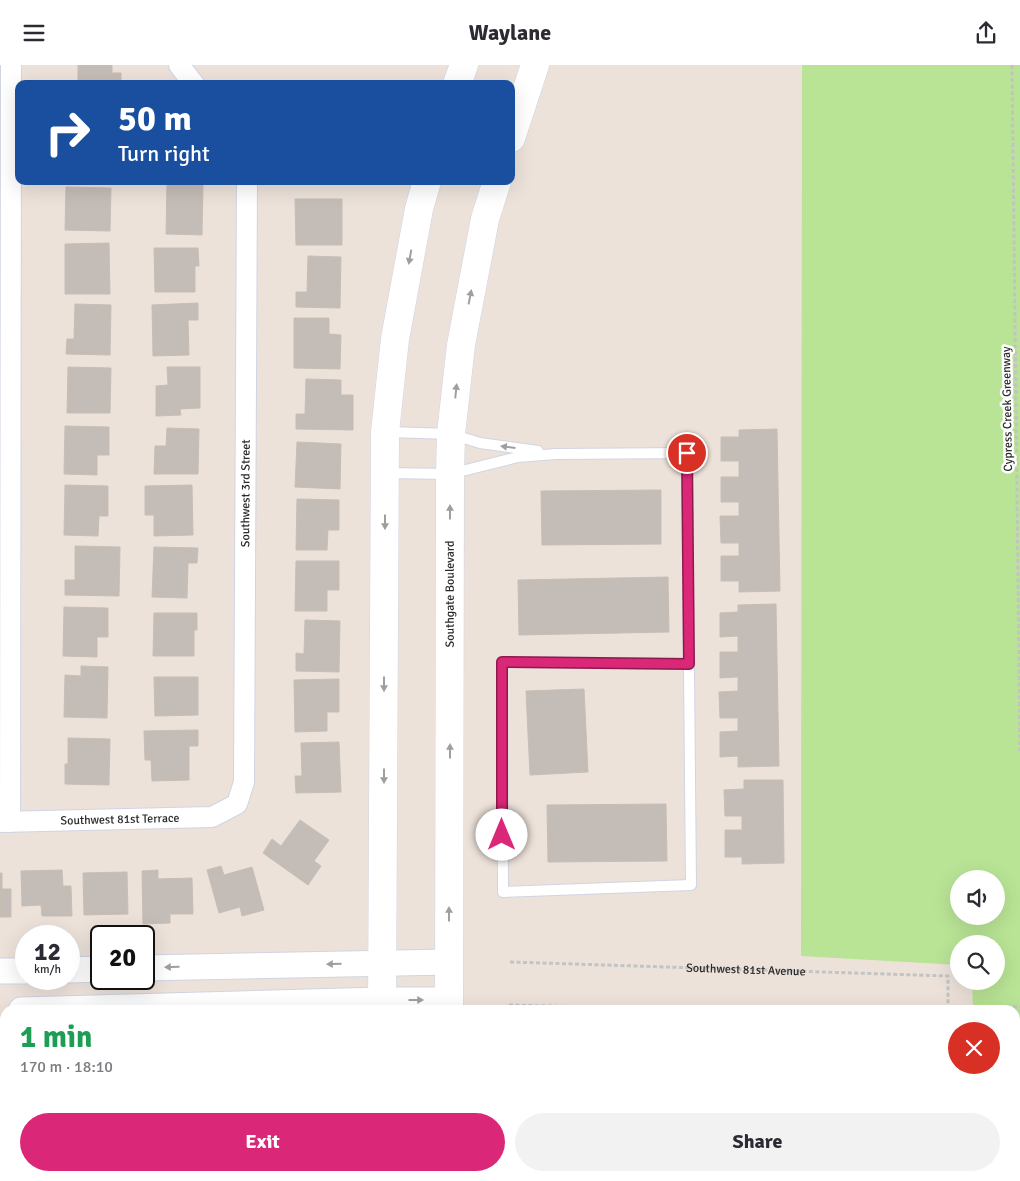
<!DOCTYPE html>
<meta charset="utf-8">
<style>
:root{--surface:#fff;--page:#f2f2f3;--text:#2b2b33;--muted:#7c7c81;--accent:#db2777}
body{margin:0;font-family:Signika,sans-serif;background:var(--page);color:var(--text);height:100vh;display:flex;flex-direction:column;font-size:19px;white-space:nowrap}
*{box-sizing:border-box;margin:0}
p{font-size:16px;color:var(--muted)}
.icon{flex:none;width:28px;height:28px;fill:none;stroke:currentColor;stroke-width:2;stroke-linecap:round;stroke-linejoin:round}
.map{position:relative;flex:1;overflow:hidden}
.drawer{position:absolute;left:0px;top:940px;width:1020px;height:176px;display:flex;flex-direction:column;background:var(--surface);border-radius:15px 15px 0 0;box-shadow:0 5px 20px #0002}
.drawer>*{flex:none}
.hud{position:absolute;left:15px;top:15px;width:500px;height:105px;border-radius:10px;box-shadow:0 5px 20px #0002;background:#1a4fa0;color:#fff;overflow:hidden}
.tools{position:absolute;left:950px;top:805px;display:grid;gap:10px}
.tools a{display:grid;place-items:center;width:55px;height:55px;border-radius:50%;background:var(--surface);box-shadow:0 5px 20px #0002;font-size:25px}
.speed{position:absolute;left:15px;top:860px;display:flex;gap:10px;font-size:25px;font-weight:700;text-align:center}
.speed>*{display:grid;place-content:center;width:65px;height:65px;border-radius:50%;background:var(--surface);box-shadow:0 5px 20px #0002;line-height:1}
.speed small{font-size:12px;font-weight:400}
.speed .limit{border:2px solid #111;border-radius:8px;background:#fff;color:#111}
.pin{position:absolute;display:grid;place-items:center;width:42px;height:42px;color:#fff;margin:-21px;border:2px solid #fff;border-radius:50%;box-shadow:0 1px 5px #0007}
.me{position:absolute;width:55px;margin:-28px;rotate:0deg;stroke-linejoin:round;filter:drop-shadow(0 0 4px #0008)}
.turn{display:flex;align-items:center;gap:18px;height:105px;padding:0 20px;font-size:22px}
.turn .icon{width:65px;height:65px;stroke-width:2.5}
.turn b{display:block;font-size:35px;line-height:42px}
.round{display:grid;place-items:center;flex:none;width:52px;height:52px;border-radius:26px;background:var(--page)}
.summary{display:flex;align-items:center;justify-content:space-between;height:85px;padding:0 20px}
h1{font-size:30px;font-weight:800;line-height:38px;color:#1e9e55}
.button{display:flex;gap:10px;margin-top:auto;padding:10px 20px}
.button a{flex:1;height:58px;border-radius:30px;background:var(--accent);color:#fff;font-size:20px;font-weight:800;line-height:58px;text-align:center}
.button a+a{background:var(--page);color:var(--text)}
header{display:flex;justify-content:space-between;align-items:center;height:65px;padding:0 20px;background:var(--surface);font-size:22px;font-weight:800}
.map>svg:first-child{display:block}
.green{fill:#b9e495;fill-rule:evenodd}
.building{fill:#c4bcb7;stroke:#c7beb4}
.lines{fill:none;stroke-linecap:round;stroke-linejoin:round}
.service-casing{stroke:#cfd5e2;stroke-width:12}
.minor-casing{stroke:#cfd5e2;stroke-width:22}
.tertiary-casing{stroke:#cfd5e2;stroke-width:27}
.secondary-casing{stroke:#cfd5e2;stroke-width:29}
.path{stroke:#c3c3c3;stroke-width:3;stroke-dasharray:4 2.5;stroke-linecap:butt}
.service{stroke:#fff;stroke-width:10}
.minor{stroke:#fff;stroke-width:20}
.tertiary{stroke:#fff;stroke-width:25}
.secondary{stroke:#fff;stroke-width:28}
.oneway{fill:#9f9f9f}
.route-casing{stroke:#8e194d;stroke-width:12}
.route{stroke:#db2777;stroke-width:9}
.labels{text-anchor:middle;stroke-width:5;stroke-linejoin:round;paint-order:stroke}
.street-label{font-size:12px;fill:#292929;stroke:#fff}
</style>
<header><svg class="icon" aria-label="menu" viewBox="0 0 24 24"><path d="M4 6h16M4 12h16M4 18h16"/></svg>Waylane<svg class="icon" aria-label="share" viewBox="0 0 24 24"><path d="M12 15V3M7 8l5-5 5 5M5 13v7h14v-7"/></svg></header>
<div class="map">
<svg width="1020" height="1116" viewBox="0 0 1020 1116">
<rect width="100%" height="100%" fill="#ece2da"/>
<!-- green -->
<path class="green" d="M802,0h218v1116h-192v-5h187v-166h-42l-1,-29h24v-37h-37v21l-158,-9zM959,814h37v37h-37z"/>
<!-- building -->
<path class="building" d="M78,0h34v8h9v11h-43z
M167,119h36l-1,51 -36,-1z
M66,122l45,1 -1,43 -45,-1z
M295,134h47v46h-46z
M109,178l1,51h-45v-50z
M154,183h44l1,18h-4v26h-40z
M308,191l33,1 -1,51 -44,-1v-15h11z
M198,238v17h-10l1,35 -36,1 -1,-51z
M75,239l36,1 -1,50 -44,-1 1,-15h7z
M294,253h35v16l12,1 -1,34 -46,-1z
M68,302l43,1 -1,45h-43z
M167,302h33v41l-20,1 1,6 -25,1v-30l12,-1z
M306,314l35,1v15h12v35l-57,-1v-15h9z
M65,361l44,1v28h-12v20l-33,-1z
M167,363l32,1 -1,45h-44l1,-28h11z
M777,364l3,162 -41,1v-11h-18v-25h18v-13h-18l-1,-27h19v-14h-18v-25h18v-16h-18v-24h18v-7z
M297,377l44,2 -1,45 -45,-2z
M65,420l43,1v30h-9l-1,20 -34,-1z
M192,420l1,50 -39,1v-21h-9v-29z
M661,425v54l-119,1 -1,-54z
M297,434l42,1v30h-11l-1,20h-31z
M75,481l45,1 -1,49 -54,-1v-15h10z
M154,482l44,1 -1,15h-9l-1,35 -35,-1z
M296,496h43v29h-12v21h-32z
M668,512l1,55 -150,3 -1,-55z
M776,539l3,162 -41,1v-11l-18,1v-25l18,-1v-13h-18l-1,-26 19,-1v-14l-18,1v-26h18v-16l-18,1v-24l18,-1v-7z
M64,542l44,1v29h-11v20l-34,-1z
M154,548h43v17h-3v26h-41z
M305,555l35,1 -1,51 -43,-1v-18l8,1z
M81,601l27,1 -1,51 -43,-1 1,-42 16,1z
M154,612h44v38l-43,1z
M339,614v33h-12v19l-32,1 -1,-52z
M584,624l4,83 -58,3 -4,-84z
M198,665v16h-9v34l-37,1 -1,-21h-6l-1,-29z
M68,673l42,1 -1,46 -44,-1v-20h3z
M339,677l2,50 -45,1 -1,-17h7l-1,-33z
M744,715h39l1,83 -42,1v-7h-17v-27h17v-14h-17l-1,-26 20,-1z
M666,739l1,57 -119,1 -1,-57z
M300,755l29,20 -15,21 7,5 -13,19 -45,-32 9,-14 9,7z
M221,801l3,9 28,-8 12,43 -22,6 -2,-9 -21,6 -12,-43z
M62,805l1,16h8l1,30h-30l-1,-11 -19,1 -1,-35z
M158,805v9l34,-1 1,36h-23v9l-27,1 -1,-53z
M127,807l1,42 -44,1 -1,-42z
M0,808h2v16h9v28h-11z
M0,1022h5v33h-5z
M290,1111h35l2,5h-35z
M503,1111h51v5h-51z"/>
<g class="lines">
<!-- service casing -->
<g class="service-casing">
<path id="service" d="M387,367l64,2 29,9 58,8
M385,408l65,1 68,-17 38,-3 131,-1 4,432 -188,7 -1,-230 187,2
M697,1111v5
M604,1116l3,-5"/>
</g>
<!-- minor casing -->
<g class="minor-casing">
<g id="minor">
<path d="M179,0l15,19"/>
<path id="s2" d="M0,757l212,-5 25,-13 7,-22 3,-601"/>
<path d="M10,757l1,-757"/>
<path d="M0,1106h5"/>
<path d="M217,1111l2,5"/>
</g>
</g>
<!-- tertiary casing -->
<g class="tertiary-casing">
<path id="tertiary" d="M144,903l305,-6
M69,905l32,-1
M0,906h26
M21,945l361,-10h67"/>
</g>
<!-- secondary casing -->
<g class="secondary-casing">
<g id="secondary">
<path d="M457,19l7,-19"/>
<path d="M511,73l24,-73"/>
<path d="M382,945l3,-578 10,-93 24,-130 8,-28"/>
<path id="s3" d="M449,945l1,-536 1,-40 10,-89 24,-126 12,-38"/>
<path d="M448,1111v5"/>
<path d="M380,1116v-5"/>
</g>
</g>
<!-- path -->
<g class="path">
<path d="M1012,0l8,688"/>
<path id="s1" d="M510,897l438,14v34"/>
<path d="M509,940l201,5"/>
<path d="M948,942h72"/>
</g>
<!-- service -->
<use href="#service" class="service"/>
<!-- minor -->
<use href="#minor" class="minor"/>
<!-- tertiary -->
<use href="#tertiary" class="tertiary"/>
<!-- secondary -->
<use href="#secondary" class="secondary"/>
</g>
<!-- one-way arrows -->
<defs><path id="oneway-solid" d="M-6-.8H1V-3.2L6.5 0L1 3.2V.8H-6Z" transform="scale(1.25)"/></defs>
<g class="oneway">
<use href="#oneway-solid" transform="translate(410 192) rotate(100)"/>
<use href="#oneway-solid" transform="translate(470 232) rotate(-79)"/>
<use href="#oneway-solid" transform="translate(456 326) rotate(-84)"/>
<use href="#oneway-solid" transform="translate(508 382) rotate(-173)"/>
<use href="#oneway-solid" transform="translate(450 447) rotate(-90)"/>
<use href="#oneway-solid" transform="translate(385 457) rotate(90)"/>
<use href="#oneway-solid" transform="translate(384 619) rotate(90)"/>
<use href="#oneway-solid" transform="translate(450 686) rotate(-90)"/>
<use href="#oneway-solid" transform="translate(384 711) rotate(90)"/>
<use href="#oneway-solid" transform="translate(449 849) rotate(-90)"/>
<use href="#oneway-solid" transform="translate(334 899) rotate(179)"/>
<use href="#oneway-solid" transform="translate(172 902) rotate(179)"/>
<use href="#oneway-solid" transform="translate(416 935)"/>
</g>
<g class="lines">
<!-- route casing -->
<g class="route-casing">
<path id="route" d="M502,770v-173l187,2 -2,-211"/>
</g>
<!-- route -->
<use href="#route" class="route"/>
</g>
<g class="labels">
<!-- street labels -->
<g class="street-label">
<text transform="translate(1007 344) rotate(-91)" y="4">Cypress Creek Greenway</text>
<text dy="4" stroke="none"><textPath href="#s2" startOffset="552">Southwest 3rd Street</textPath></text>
<text dy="4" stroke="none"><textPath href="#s3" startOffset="416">Southgate Boulevard</textPath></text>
<text dy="4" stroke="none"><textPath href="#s2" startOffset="120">Southwest 81st Terrace</textPath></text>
<text dy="4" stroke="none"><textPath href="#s1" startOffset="236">Southwest 81st Avenue</textPath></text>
</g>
</g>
</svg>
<div class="tools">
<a><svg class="icon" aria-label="sound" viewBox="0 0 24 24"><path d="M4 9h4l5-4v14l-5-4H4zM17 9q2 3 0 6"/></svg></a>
<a><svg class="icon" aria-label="search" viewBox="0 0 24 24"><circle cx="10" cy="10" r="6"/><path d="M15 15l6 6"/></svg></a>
</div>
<div class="speed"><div>12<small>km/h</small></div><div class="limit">20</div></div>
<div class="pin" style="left:687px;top:388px;background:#d93025"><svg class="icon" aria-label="arrive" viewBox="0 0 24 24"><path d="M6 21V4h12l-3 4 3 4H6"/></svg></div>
<svg class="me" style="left:502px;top:770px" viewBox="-20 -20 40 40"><circle r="19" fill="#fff"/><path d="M0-13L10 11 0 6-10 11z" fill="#db2777"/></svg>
<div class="hud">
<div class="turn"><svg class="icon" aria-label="right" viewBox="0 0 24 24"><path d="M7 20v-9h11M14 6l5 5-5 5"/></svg><div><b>50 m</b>Turn right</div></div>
</div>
<section class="drawer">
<div class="summary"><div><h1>1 min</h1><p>170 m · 18:10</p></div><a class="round" style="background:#d93025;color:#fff"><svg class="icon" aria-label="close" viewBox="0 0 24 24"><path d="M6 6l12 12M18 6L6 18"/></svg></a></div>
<div class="button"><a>Exit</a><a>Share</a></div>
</section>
</div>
